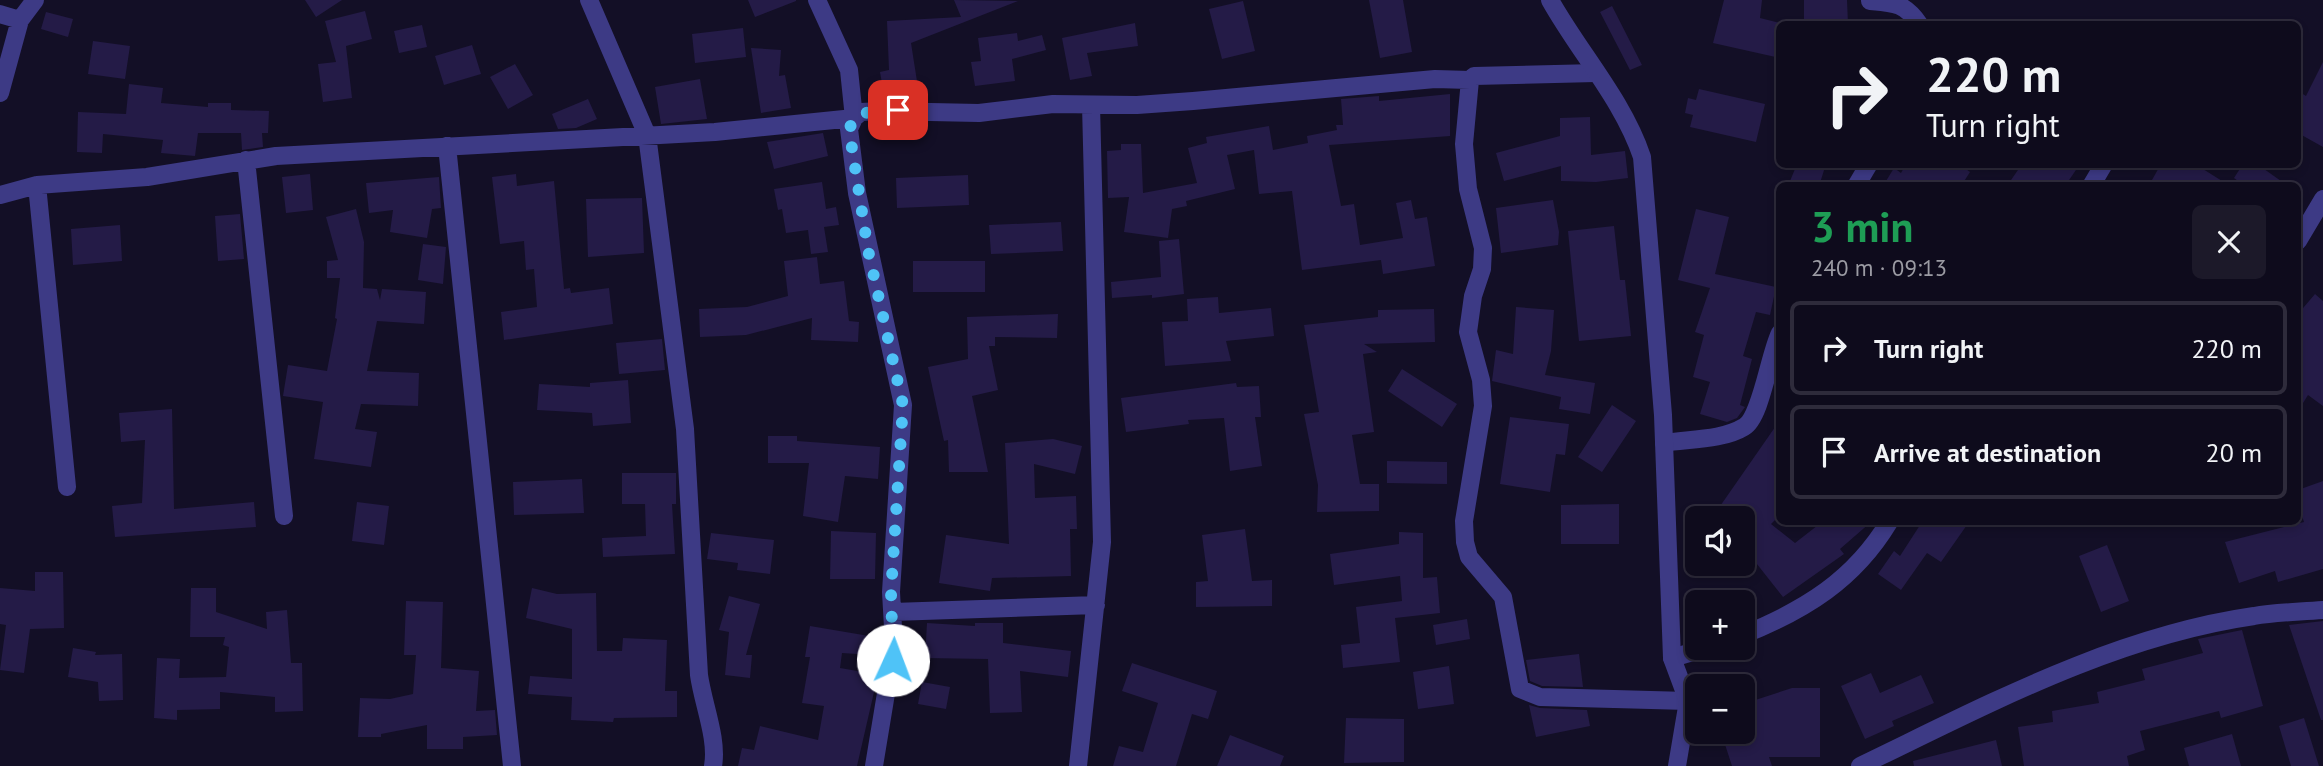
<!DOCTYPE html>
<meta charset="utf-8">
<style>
:root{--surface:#0e0b1c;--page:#1c1929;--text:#f1f3f6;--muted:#9b9ba3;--line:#2e2b3b}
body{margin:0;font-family:"PT Sans",sans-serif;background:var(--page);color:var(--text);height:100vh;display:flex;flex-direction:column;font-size:26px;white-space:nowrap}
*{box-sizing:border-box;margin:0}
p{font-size:23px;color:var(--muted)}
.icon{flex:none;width:38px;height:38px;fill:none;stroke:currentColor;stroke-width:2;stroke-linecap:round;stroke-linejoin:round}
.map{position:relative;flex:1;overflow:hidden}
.details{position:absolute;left:1776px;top:182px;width:525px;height:343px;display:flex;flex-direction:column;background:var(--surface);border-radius:10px;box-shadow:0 4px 10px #0003,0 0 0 2px var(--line)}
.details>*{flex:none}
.guide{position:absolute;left:1776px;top:21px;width:525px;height:147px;border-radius:10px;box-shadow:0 4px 10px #0003,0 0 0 2px var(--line);background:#0e0b1c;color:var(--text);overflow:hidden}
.controls{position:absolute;left:1685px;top:506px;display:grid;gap:14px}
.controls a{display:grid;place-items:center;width:70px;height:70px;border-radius:10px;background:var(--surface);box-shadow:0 4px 10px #0003,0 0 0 2px var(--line);font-size:35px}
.pin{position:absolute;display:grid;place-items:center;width:60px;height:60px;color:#fff;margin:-30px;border-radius:14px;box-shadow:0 4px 10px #0006}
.me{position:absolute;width:77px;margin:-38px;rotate:2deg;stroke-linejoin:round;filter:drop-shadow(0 0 5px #0008)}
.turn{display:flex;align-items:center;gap:24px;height:147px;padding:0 35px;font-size:32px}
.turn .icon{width:91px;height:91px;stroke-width:2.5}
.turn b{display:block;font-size:49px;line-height:60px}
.round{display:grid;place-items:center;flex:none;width:74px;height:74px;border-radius:10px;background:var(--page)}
.head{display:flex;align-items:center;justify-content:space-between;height:119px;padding:0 35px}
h1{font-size:42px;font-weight:600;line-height:52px;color:#1e9e55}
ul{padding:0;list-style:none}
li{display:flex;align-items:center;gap:21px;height:94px;margin:0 14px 10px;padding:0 21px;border:4px solid var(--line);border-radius:10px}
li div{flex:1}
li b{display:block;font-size:26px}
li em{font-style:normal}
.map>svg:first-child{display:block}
.building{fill:#241b47}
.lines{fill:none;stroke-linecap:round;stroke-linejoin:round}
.minor{stroke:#3d3a85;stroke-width:18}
.tertiary{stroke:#3d3a85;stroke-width:18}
.route{stroke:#4fc3f7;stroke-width:12;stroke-dasharray:0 21.6}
</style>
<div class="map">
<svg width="2323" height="766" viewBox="0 0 2323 766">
<rect width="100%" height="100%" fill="#130f26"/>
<!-- building -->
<path class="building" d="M305,0h37l-26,17z
M748,0h48v1l-41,16z
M954,0l64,1 -107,42 8,51 -34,6 -5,-28 9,-2 -2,-49 74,-4z
M1369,0h34l9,52 -32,6z
M1724,0h38l-2,18 20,5v35l-67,-15z
M1804,0h43l1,24h-44z
M1243,1l12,50 -33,8 -13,-50z
M1612,6l30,59 -12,5 -30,-58z
M365,11l7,28 -26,7 6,52 -29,4 -5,-38 18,-2 -11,-41z
M46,12l27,7 -5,18 -27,-8z
M1135,23l3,23 -51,7 5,23 -22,4 -8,-42z
M422,25l5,22 -28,6 -5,-22z
M743,28l3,29 -51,6 -3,-29z
M1017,33l1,8 24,-6 4,15 -34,9 3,22 -40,5 -4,-24 10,-1 -3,-23z
M93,41l37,5 -5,33 -37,-5z
M472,45l9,29 -37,11 -9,-29z
M751,48l30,2 -2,26 6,-1 6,33 -30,5z
M2323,62v85l-25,-14v-42l8,5z
M515,64l18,31 -25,14 -18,-32z
M700,79l7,40 -46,5 -6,-37z
M129,84l34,4 -2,15 47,4v-4h23v7l38,1 -1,22h-6l1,14 -21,3 -1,-17h-43l-3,23 -34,-3 2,-13 -60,-6 -1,19 -25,-1 1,-40 48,2z
M1699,89l66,15 -9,38 -66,-15 3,-12 -8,-2 3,-15 8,2z
M1450,94v42l-121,9 12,61 13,-2 6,41 43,-7 -7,-35 15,-3 4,19 12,-2 8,49 -52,8 -2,-14 -79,10 -10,-79 -33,3 -5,-44 -27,5 8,34 -49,12 1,5 -15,3 -4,29 -44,-6 5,-35 -21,1 -1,-47 14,-1v-6h20l2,49 54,-10 -9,-35 19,-5 -1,-6 63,-11 4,24 35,-7 -1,-7 30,-6 -1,-5h7l-2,-26 38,-3v5z
M588,99l9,20 -21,9 -18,1 -6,-15z
M1590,117l1,38 34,-4 3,27 -32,4 -35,-1v-15l-57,15 -8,-28 64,-17v-18z
M823,133l5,23 -54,13 -7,-27z
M1797,164h29l-7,22h-31z
M1906,164h53l11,8 -9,14h-78l11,-18 7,5z
M2022,164h58l-15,22h-58z
M2161,164h34l35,22h-69l-9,-6z
M2243,164h14l31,22h-43l-11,-8z
M310,174l3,36 -27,3 -4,-36z
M516,174l1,12 37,-5 10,108 6,-1 1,5 38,-5 4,36 -109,16 -3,-28 36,-5 -3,-38 -8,1 -2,-29 -24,3 -8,-67z
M968,175l1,30 -72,3 -1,-30z
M439,177l2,31 -9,1 -5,29 -37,-6 3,-22 -24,3 -3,-30z
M822,182l4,27 10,-2 3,18 -15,2 4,25 -17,2 -3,-24 -22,3 -4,-24 -4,1 -4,-21z
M642,198l2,55 -56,4 -2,-58z
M1553,200l6,32 -1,13 -57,8 -5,-45z
M356,209l8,33 -1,46 14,1 3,11 2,-11 44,3 -2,32 -47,-3 -10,50 52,2 -1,33 -57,-2 -6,25 22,3 -6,35 -57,-8 9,-57 -40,-6 5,-31 39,6 10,-52 -2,-1 5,-40h-13v-17l11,-1 -12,-43z
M1696,209l33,8 -14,57 61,13 -6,28 -14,-3 -13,44 9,3 -12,46 5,2 -8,11 -10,4 -27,-8 10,-32 -17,-5 11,-42 -9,-3 15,-44 -32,-8z
M240,214l4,45 -26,2 -3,-45z
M1061,222l2,29 -72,3 -2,-29z
M120,225l2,36 -49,4 -2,-36z
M1614,226l6,54h5l6,56 -52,5 -11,-110z
M1179,239l5,55 -32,4v-3l-40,3 -1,-16 50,-5 -2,-36z
M423,244l23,3 -3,37 -25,-4z
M817,257l3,27 24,-3 5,40 10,1 -1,20 -47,-2 1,-22 -66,17 -46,2 -1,-28 48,-2 41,-11 -4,-35z
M913,261h72v31h-72z
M2315,294l8,7v105l-15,-11 -10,16v-97z
M1218,297l1,16 52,-5 3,28 -48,5 5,20 -66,5 -3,-44 26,-1 -1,-22z
M1516,307l38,3 -3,41 -6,24 50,8 -5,31 -31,-5 2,-12 -69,-16 4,-31 17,4z
M1434,309l1,33 -71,2 13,8 -14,2 11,78 -22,3 8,49h19v27l-62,1 1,-27 -14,-71 15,-2 -15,-87 74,-8v-7z
M1058,314l-1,24 -62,-1v9h-6l9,44 -26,6 16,76h-39l-1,-32 -4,1 -16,-74 40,-8 -1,-42z
M662,339l3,31 -46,4 -3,-31z
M1402,369l55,35 -15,23 -54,-36z
M628,380l3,43 -38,3 -1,-13 -55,-3 2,-26 51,3v-4z
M1236,383l1,4 22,-1 2,31h-6l7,49 -32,5 -6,-53 -36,2 1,4 -63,8 -5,-34z
M1612,405l24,16 -34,51 -24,-15z
M172,409l2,100 80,-7 2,25 -141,10 -3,-31 30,-3 3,-63 -24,2 -2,-29z
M1510,417l59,7 -4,31 -9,-1 -6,38 -50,-8z
M1780,420v95l-9,9 24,19 27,-21h49l-31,27 4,5 -61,43 -30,-38 -10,-8v-33h-19l-8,-6z
M768,436h29v5l83,6 -2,32 -33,-3 -7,46 -35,-6 6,-53h-41z
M1053,439l29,7 -7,28 -41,-10 1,34 41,-2 1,33h-7l1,47 -79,2 -2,13 -51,-8 7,-48 63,9 -4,-101z
M1387,461l60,1v22l-60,-1z
M622,473h54v31h-4l3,50 -72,3 -1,-19 44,-2 -1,-32h-23z
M582,479l2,34 -70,2 -1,-33z
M2323,481v88l-45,13 -3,-11 -36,12 -14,-41 79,-20 -6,-18v-14z
M357,502l32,4 -5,39 -32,-4z
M1619,504v40h-58v-39z
M1922,522h47l-28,40 -14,-9 -26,37 -23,-16 16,-23 6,5z
M1245,529l7,52 20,-1v26l-76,1v-25l12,-1 -6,-46z
M831,531l45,2 -1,46h-45z
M1399,532l24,1v45l14,-1 3,36 -45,5 5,44 -57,6 -2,-23 19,-2 -4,-36 46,-6 -2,-25 -66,9 -4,-31 69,-10z
M711,533l63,7 -4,34 -33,-4 1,-7 -31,-4z
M2107,545l22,56 -28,11 -22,-56z
M35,572h28l1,56 -34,1 -6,44 -24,-3 6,-45 -6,-1v-36l35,3z
M191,588h25v24l51,17 -1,-17 21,-2 4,53h11l1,48 -28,1v-15l-55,-5v17l-43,1v10l-23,-2 3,-60 23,1 -1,19 47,-1 3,-30 -6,-2 2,-8h-35z
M532,588l25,6 39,-1 1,58h25l1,-13 44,2 -2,51h12v26l-63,1 -1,4 -42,-2 1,-23 -44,-3 2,-18 42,3v-50l-46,-11z
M729,596l31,8 -14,51h6l-2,23 -25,-3 4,-43 -10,-2z
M406,601l37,1 -2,66 38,3 -3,40 19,-1 2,25 -34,2v12h-36v-24l-46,9v3h-23l2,-39 30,1 23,-5 3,-39h-12z
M1467,619l3,20 -34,6 -3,-20z
M2323,621v99h-2l-32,-95z
M927,623l48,3v-3h28v20l68,8 -3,26 -48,-6 2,41 -32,1 -2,-54 -63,-1z
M810,626l65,11 -3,18 -30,-2 -2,15 29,5 -1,4 9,2 -20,87h-119l4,-18 12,2 6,-24 58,14 6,-34 -22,-3 8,-46h-5z
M2242,630l21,76 -42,12 -2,-7 -79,20 5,19 -18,6 2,10h-105l-6,-39 35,-5 -1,-11 47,-8 -2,-11 48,-12 -3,-11 61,-16 -5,-14z
M73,648l23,4 -1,3 27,-1 1,46 -24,1 -1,-19 -30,-5z
M1579,654l4,33 -41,-1 -12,-5 -4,-21z
M1132,663l85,28 -9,28 -16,-5 -16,52h-63l6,-20 24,6 15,-49 -36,-12z
M1449,666l5,38 -36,5 -5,-37z
M1871,673l9,20 41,-18 13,28 -42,18 2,5 -29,13 -24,-53z
M922,682l28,5 -4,22 -28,-5z
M1792,688h28v69h-51l3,9h-40l-11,-34h22v-28z
M1529,705l11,3 47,2 3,16 -54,11z
M1346,718l58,1v43l-60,1z
M2304,718l15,48h-28l-12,-40z
M2232,734l9,32h-52l-5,-18z
M1230,735l54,21 -4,10h-63z
M1996,740l6,26h-88l-1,-5z"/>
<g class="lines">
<!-- minor -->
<path class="minor" d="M589,0l58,135 38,294 14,246c4,29 19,64 14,91
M817,0l32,70 5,48 -5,11 8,64 46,212 -12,187 3,53 -20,121
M1870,1c24,2 35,2 49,23
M0,14l20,6 -20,73
M20,20l15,-20
M1470,80l-6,64 4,45 15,59 -1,21 -9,27 -5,36 13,48 2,26 -19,115 1,21 4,15 34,40 17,92 20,8 148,4
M447,146l65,620
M246,160l38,356
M37,185l30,302
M1856,186l13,-22
M2091,186l13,-22
M0,195l37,-10 110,-8 129,-21 439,-24 139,-14 7,-6 20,-1 98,2 74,-9 84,1 56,-4 242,-22 35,1 4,-4 122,-3
M2298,241l25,-42
M1664,443c24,-4 59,-3 80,-16 17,-9 25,-72 36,-94
M893,612l203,-7
M1743,635c62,-25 111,-55 146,-113
M1672,658l34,-10
M1078,766l24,-224 -11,-437
M1860,766c125,-60 254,-130 394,-150 22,-4 46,-4 69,-6"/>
<!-- tertiary -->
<path class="tertiary" d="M1550,0c29,52 73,100 92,157l21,258 9,243 16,43 -11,65"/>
</g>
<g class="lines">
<!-- route -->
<path class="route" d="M893,660l-2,-68 12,-187 -35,-155 -19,-121c10,-21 28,-18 49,-19"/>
</g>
</svg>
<div class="controls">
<a><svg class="icon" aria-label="sound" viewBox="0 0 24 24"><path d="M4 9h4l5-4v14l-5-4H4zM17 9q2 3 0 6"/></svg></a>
<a>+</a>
<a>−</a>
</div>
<div class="pin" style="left:898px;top:110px;background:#d93025"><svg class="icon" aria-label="arrive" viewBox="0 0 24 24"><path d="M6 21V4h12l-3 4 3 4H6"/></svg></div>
<svg class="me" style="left:893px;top:660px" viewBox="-20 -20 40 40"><circle r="19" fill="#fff"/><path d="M0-13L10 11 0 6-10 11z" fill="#4fc3f7"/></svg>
<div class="guide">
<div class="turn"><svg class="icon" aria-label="right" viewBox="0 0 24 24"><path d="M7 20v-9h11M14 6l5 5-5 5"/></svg><div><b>220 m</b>Turn right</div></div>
</div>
<section class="details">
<div class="head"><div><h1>3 min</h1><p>240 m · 09:13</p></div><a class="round"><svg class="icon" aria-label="close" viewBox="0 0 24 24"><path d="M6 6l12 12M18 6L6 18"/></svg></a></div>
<ul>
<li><svg class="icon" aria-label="right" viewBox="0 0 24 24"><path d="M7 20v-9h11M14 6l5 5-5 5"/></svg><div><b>Turn right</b></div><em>220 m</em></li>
<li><svg class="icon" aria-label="arrive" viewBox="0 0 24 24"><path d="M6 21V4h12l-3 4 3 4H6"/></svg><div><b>Arrive at destination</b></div><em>20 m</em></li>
</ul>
</section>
</div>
